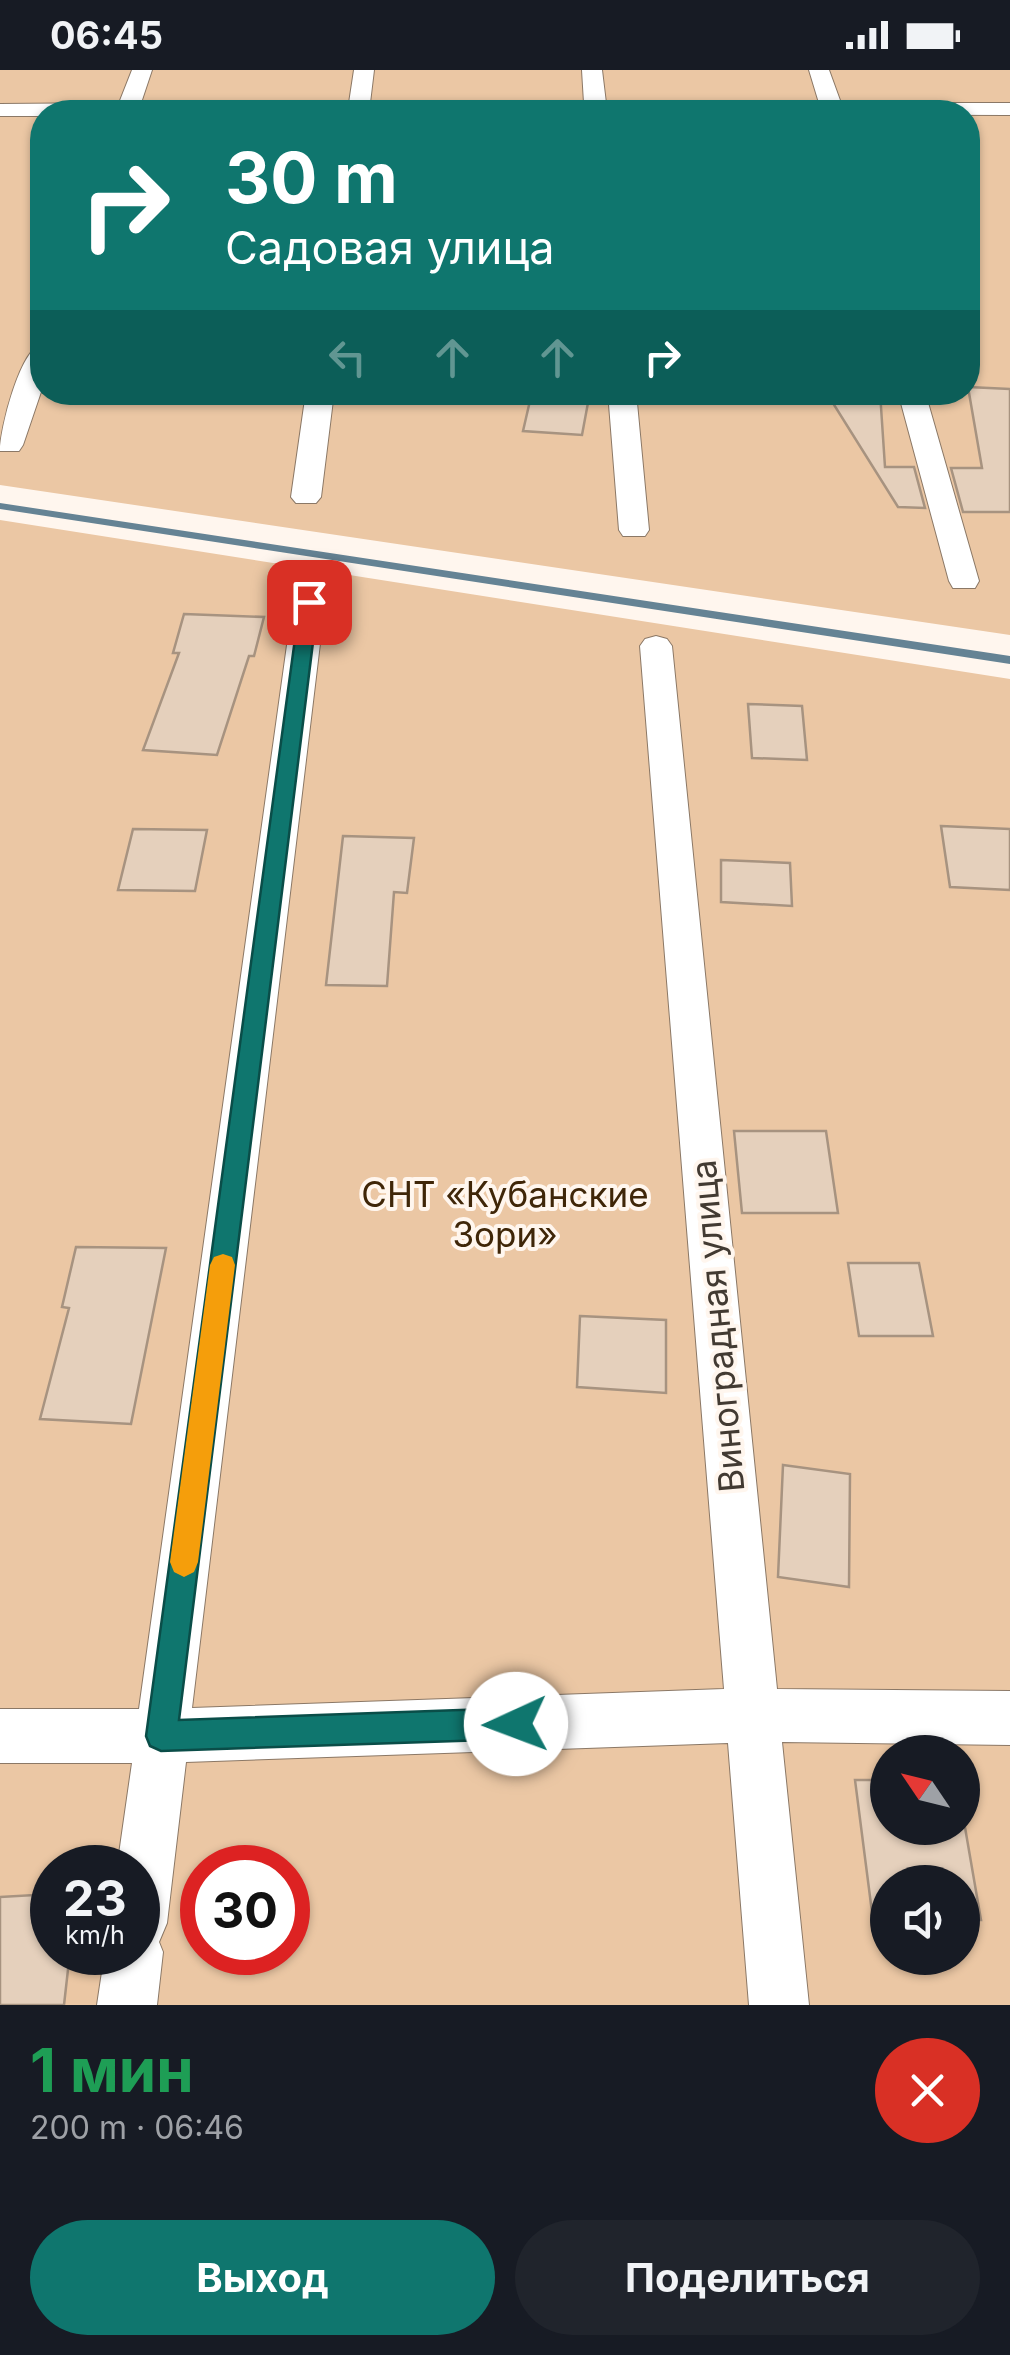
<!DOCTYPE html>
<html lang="ru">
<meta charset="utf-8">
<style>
:root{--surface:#171b24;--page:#20242c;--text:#f1f3f6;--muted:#9ea1a6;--accent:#0f766e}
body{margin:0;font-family:Inter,sans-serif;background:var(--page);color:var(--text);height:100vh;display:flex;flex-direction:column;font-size:38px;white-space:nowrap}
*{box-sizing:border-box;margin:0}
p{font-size:32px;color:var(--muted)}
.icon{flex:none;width:55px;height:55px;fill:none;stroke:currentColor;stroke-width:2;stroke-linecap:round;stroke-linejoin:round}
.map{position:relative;height:1935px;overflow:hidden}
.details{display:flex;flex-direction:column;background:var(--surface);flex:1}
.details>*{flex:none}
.top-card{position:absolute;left:30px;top:30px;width:950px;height:305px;border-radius:40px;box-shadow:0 2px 8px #0004;background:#0f766e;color:#fff;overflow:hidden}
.needle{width:65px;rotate:305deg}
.buttons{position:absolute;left:870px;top:1665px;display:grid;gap:20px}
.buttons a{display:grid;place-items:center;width:110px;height:110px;border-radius:50%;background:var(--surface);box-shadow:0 2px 8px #0004;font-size:50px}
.speed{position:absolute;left:30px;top:1775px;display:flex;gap:20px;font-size:50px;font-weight:700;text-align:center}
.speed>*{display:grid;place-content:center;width:130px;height:130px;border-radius:50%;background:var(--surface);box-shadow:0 2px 8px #0004;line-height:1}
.speed small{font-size:25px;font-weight:400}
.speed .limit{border:15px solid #d22;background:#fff;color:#111}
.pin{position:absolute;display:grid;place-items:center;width:85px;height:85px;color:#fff;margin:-42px;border-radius:20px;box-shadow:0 5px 15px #0006}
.me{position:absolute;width:110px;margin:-55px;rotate:268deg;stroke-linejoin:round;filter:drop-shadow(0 0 8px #0008)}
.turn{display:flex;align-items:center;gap:35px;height:210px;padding:0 30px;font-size:45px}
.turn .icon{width:130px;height:130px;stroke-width:2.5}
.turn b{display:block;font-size:70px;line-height:85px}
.lanes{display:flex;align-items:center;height:95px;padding:0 30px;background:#0003;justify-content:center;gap:50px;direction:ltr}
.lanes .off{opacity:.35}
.round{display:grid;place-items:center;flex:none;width:105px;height:105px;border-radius:52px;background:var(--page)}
.overview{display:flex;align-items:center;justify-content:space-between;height:170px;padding:0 30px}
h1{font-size:60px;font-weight:700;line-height:75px;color:#1e9e55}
.primary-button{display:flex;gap:20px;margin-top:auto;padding:20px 30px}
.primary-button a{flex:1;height:115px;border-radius:60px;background:var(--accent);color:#fff;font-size:40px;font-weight:700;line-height:115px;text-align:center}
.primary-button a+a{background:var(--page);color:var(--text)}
.status{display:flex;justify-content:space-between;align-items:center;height:70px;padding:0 50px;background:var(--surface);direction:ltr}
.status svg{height:28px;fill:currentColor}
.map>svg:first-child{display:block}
.green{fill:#ebc7a4;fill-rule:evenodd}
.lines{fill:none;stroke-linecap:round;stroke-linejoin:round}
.stream{fill:#658394;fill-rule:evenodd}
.building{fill:#e5d0bc;stroke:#a79380;stroke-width:2.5}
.minor-casing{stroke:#8b7866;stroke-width:2}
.minor{fill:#fff;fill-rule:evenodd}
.route{fill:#0f766e;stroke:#0a4d48;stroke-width:2.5}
.slow{fill:#f59e0b}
.labels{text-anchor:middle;stroke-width:8;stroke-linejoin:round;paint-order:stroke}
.park-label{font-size:35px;fill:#3f2608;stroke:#fff6ee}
.street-label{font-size:35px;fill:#423a32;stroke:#fff6ee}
</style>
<div class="status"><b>06:45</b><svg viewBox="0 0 49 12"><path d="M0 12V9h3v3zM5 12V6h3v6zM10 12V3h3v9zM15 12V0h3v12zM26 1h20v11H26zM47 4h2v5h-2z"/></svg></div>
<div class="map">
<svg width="1010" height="1935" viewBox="0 0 1010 1935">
<rect width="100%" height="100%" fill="#fff6ee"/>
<!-- green -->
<path class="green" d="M0,0h1010v565l-1010,-150zM42,42h926v280h-926z
M0,450l1010,159v1326h-1010zM888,1682h74v76h-74zM52,1798h86v84h-86zM202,1798h86v84h-86zM888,1812h74v76h-74z"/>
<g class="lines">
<!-- stream -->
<path class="stream" d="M0,433l1010,153v8l-1010,-155z"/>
</g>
<!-- building -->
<path class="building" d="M968,317l42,2v123h-47l-12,-44h31z
M532,322h58l-8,43 -59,-4z
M826,322h54l5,75h29l11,41 -27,-1z
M184,544l80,3 -10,39h-5l-32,99 -74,-5 36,-97h-6z
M748,634l54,2 5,54 -55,-2z
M941,756l69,3v61l-60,-3z
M133,759l74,1 -12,61 -77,-1z
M343,766l71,2 -7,55 -13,-1 -7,94 -61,-1z
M721,790l69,3 2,43 -71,-4z
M734,1061h92l12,82h-96z
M76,1177l90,1 -35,176 -91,-5 29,-111 -7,-1z
M848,1193h71l14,73h-74z
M580,1246l86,4v73l-89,-6z
M783,1395l67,9 -1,113 -71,-10z
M855,1710h33v48h74v-18l19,110h-19v-38h-74v38h-15z
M52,1824v58h18l-6,53h-64v-108z"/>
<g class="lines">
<!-- minor casing -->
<g class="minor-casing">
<path id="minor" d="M132,0h20l-11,33h208l5,-33h20l-4,33h214l-2,-33h20l4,33h213l-10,-33h20l12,33h169v12l-968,-3v4h-42v-12l119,-1z
M42,274v45l-19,56 -4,6h-19c0,-22 20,-102 42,-107z
M306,322h28l-13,105 -5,6h-20l-5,-6z
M608,322h28l13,138 -4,6h-22l-4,-6z
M898,322h27l54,189 -4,7h-22l-4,-7z
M309,522l11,3 5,7 -133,1106 532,-19 -84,-1043 5,-7 11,-3 11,3 5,7 105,1043 233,2v54l-228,-3 27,263h-60l-21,-262 -542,19 -19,161 -8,19 4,10 -6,53h-60l8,-53h33v-84h-21l15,-105h-132v-54h139l154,-1107 5,-7z"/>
</g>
<!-- minor -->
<use href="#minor" class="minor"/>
</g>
<!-- route -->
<path class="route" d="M309,526l9,6 -139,1118 337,-12 11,5 4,11 -4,10 -11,5 -355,12 -11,-5 -4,-10 154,-1134z"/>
<!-- slow -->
<path class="slow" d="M223,1184l9,3 3,8 -37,297 -4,10 -10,5 -10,-5 -4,-10 40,-297 4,-8z"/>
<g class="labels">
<!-- park labels -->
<g class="park-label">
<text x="505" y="1137">СНТ «Кубанские<tspan x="505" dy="40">Зори»</tspan></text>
</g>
<!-- street labels -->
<g class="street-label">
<text transform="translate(718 1256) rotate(-95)" y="12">Виноградная улица</text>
</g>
</g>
</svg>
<div class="buttons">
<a><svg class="needle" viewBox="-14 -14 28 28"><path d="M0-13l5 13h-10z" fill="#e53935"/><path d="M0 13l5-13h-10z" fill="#9ea1a6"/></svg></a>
<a><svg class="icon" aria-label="sound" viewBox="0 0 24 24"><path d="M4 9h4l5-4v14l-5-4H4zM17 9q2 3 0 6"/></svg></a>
</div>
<div class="speed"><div>23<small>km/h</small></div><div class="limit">30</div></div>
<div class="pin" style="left:309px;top:532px;background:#d93025"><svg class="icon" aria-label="arrive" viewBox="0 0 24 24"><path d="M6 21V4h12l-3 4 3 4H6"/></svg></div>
<svg class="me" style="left:516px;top:1654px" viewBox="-20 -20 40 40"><circle r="19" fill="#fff"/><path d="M0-13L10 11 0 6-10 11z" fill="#0f766e"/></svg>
<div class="top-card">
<div class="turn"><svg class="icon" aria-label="right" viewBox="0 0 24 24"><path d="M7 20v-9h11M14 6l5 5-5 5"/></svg><div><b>30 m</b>Садовая улица</div></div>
<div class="lanes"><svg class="icon off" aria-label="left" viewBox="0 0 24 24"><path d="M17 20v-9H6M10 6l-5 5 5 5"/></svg><svg class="icon off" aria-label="ahead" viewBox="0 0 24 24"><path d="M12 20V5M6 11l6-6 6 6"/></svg><svg class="icon off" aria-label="ahead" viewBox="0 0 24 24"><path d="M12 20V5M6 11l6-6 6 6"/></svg><svg class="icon" aria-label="right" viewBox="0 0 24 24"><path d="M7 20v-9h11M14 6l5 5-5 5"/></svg></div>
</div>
</div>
<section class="details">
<div class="overview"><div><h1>1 мин</h1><p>200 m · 06:46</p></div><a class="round" style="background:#d93025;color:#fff"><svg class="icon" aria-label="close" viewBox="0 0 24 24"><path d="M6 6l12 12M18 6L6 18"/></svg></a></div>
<div class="primary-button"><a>Выход</a><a>Поделиться</a></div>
</section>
